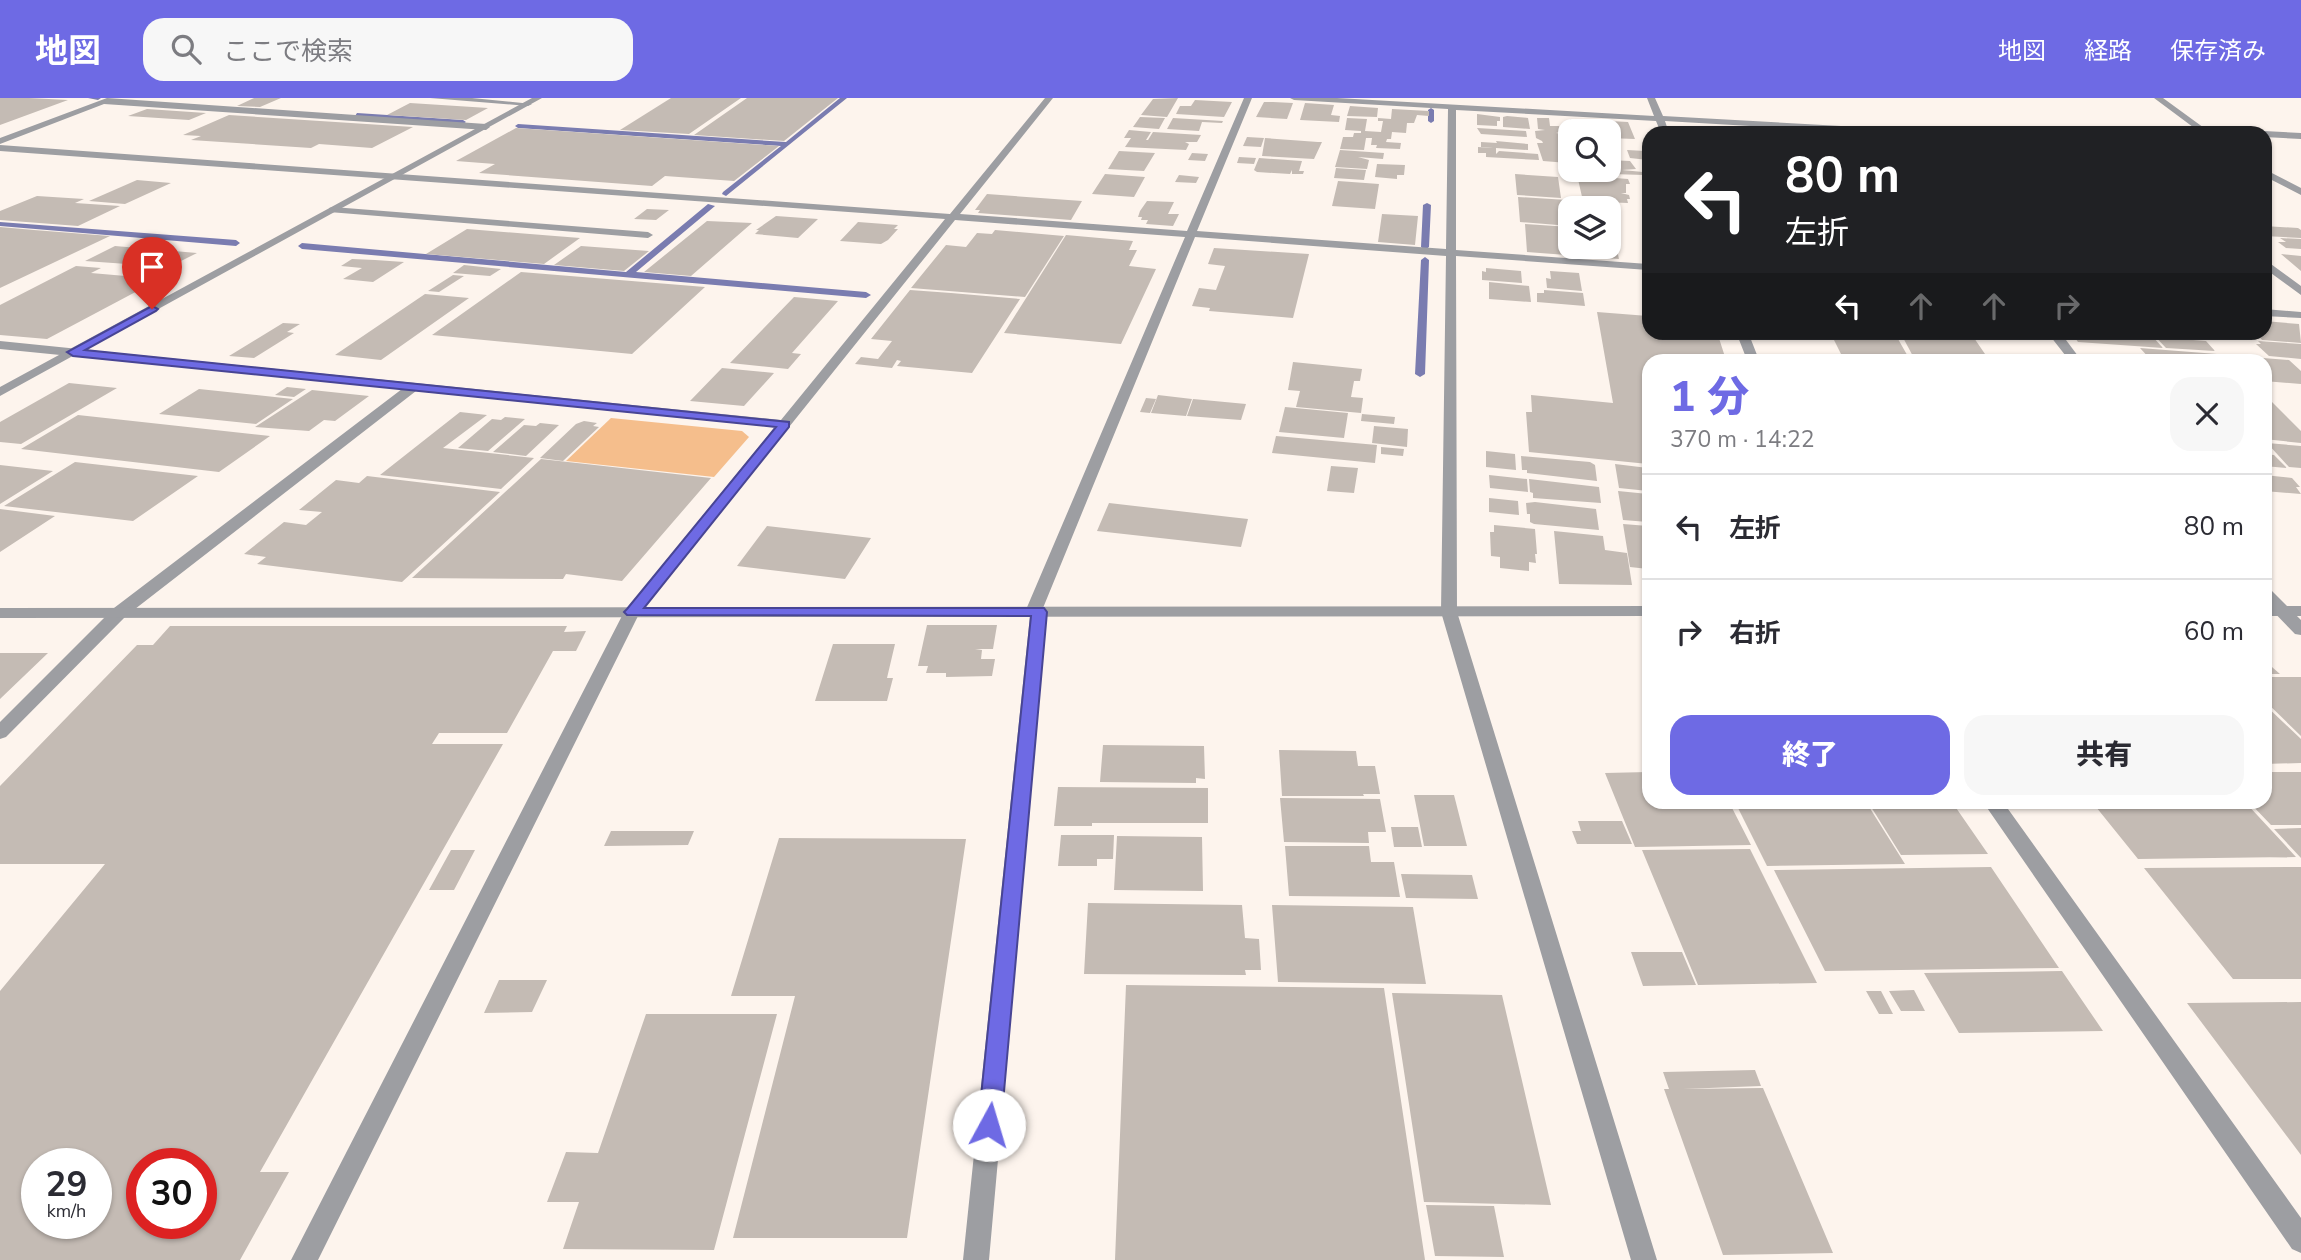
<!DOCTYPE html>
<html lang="ja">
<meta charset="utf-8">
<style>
:root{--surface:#fff;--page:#f7f7f7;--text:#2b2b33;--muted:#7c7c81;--line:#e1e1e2;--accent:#6e6ae4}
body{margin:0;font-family:"Nunito Sans","Noto Sans JP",sans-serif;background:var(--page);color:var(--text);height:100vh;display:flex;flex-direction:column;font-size:26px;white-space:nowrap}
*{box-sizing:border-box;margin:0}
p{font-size:23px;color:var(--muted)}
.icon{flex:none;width:38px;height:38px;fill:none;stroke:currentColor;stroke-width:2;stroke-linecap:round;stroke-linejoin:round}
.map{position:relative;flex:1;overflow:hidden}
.side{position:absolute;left:1642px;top:256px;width:630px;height:455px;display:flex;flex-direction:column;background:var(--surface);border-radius:21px;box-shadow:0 2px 5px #0004}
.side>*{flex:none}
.banner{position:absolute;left:1642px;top:28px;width:630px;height:214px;border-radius:21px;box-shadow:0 2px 5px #0004;background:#202124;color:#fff;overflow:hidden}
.tools{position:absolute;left:1558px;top:21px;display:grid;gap:14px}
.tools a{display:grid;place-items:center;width:63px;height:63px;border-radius:14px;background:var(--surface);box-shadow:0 2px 5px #0004;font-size:35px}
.speed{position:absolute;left:21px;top:1050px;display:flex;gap:14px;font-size:35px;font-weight:700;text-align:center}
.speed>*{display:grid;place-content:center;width:91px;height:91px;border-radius:50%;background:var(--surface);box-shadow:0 2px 5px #0004;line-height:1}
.speed small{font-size:18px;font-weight:400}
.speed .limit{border:10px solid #d22;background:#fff;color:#111}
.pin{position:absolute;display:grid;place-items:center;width:60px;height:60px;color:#fff;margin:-72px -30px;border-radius:50% 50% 50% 0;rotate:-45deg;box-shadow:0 0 7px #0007}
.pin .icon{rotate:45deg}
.me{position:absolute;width:77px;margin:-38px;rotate:6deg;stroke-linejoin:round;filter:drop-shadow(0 0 5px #0008)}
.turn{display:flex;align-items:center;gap:24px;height:147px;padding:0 28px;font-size:32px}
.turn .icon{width:91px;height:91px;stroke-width:2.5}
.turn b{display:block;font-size:49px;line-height:60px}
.lanes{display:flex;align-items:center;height:66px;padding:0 28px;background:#0003;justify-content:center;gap:35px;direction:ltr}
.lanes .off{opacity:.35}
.round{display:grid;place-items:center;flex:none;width:74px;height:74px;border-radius:21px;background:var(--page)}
.headline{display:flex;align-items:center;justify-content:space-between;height:119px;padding:0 28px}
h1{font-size:42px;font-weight:800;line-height:52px;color:var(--accent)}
.button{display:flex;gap:14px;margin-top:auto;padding:14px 28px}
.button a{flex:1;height:80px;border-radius:21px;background:var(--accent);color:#fff;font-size:28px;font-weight:800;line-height:80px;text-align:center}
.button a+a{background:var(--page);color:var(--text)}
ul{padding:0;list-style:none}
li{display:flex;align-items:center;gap:21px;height:105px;padding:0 28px;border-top:2px solid var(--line)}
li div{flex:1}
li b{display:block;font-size:26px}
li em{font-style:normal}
header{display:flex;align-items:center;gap:42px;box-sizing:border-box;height:98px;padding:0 35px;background:var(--accent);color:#fff}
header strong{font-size:33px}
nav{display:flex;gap:38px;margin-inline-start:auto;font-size:24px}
.search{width:490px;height:63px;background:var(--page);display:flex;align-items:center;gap:18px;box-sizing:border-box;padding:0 24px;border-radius:21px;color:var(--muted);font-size:26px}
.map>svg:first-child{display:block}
.green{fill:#f5be8c}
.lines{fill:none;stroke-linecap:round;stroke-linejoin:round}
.stream{fill:#7a7cb0;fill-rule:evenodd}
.building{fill:#c4bbb4;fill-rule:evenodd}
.service{fill:#9d9ea2;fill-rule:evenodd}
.minor{fill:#9d9ea2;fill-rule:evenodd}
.tertiary{fill:#9d9ea2;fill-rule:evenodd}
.route{fill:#6e6ae4;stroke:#484594;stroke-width:2}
</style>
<header>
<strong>地図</strong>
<div class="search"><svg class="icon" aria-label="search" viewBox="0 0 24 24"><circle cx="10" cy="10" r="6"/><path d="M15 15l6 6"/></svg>ここで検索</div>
<nav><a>地図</a><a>経路</a><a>保存済み</a></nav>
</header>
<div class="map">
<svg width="2301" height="1162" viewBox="0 0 2301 1162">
<rect width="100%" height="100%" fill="#fdf4ed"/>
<!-- green -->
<path class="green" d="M611,320l131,13 7,6 -35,40 -148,-16z"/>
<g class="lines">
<!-- stream -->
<path class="stream" d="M88,0h13l-3,2z
M840,0h7l-121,98 -4,-2 1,-2 58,-46 -263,-18 -3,-2 3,-2 268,18z
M1431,10l3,2v11l-3,2 -3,-2v-11z
M357,15l106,7 3,2 -3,2 -108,-8z
M1427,105l4,2 -2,42 -4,3 -4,-3 2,-42z
M708,106l7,2 -79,66 230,20 5,3 -5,3 -564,-49 -4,-3 4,-3 324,29z
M0,124l236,18 4,3 -4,3 -236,-20z
M1425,159l4,3 -4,114 -5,3 -5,-3 6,-114z"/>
</g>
<!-- building -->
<path class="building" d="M0,0h29l39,2 -68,25z
M254,0h27l-21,9 -23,-1z
M671,0h70l-52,36 -69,-4z
M747,0h91l-54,43 -90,-6z
M1178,0l-11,19 -26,-2 12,-16z
M1195,2l37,2 -8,15 -48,-3 4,-8h11z
M1264,4h9l20,1 -6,16 -31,-2z
M410,5l78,5 -22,12 -79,-5z
M1305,5l29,2 -3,10 9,1 -1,6 -39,-2z
M1350,8l28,2 -1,9 -30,-1z
M147,11l59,4 -17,7 -61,-4z
M1392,11l37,2v5l-12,-1 -3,8h-7l-1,10 -14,-1 -1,7h-4l-1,3 15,1 -1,6 -24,-1 1,-3h-6l1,-7h-6l-2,12 -24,-1 3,-12h10l1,-4h7v-2l-16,-1 2,-12 20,1 -2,12 16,1 2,-11h-5v-3l13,1z
M1477,16l23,3v4h-3v5l-20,-1z
M229,17l184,12 -41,21 -53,-4 -8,4 -120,-8 10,-4 -18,-1z
M1507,18l21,2 2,11 -27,-2v-10z
M1140,19l25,1 -6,11 -26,-2z
M1173,20l50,3 -1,2 -20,-1 -3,9 -32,-2z
M1537,20h12l1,8h9l1,6 -4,1 6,1 1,4h3l-4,14 1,4h4l1,7 -25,-2 -6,-18h6l-1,-2 -6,-3 -1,-7 10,-1 -7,-1z
M1570,21l20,1 2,11h-22v5l-5,-1 -2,-13 8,1z
M1592,22l36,2 7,17 -27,-1v-7h-13z
M1696,28l38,2 3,5h-38z
M516,30l263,18 -45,35 -69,-5 -13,10 -173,-13 16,-9 -39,-3z
M1477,30l49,3 1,6 -46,-3z
M1129,32l22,2 -5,8h2l5,-8 48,3 -4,7h-12l4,2 -3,6 -61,-3 6,-9h-7z
M1247,39l17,1 -3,9 -18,-1z
M1265,40l53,4h4l-8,17 -52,-3z
M1496,43l32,3v6l-32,-2v6l3,-3 39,3 1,6 -53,-3v-4h-8v-6l15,1 -12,-1v-5l16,1z
M1340,52l44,3 -1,6 -25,-2 11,3 -2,9 -32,-2z
M1627,52l18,1 3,9 -18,-2z
M1119,53l36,2 -11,18 -36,-2z
M1192,55l16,1 -3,7 -17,-1z
M1239,59l17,1 -2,6 -17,-1z
M1259,60l43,3 -3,10h5l-1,3h-11v-4l-2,4 -33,-2 -3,-2z
M1608,62l22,1 6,8 -14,1 21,2 1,3 -65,-2 -1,-3h30z
M1377,66l28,1 -1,10h-7v4l-22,-2z
M1336,70l30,2 -2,10 -30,-2z
M1105,76l40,3 -11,20 -42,-3z
M1515,76l43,3 3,21 -44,-3z
M1179,77l20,2 -3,6 -21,-1z
M1577,77l51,4 2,5h-4v9h-5l8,2 1,4h-3l1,4 -26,-1 1,6h-33v18l-50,-4 -2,-25 65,4z
M137,82l34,3 -46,21 -36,-3z
M1338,83l41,3 -4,25 -43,-3z
M987,96l95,7 -11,19 -93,-7 2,-3h-5z
M37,98l47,3 -9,4 45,3 -42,20 -78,-6v-9z
M1147,103l27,1 -6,12h11l-6,12 -27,-2 2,-4h-7l1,-3h-4l2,-6z
M647,111l22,1 -13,10 -22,-1z
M1382,116l36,2 -3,29 -37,-3z
M776,118l42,3 -20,19 -43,-4 4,-4h-3z
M707,123l45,2 -61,53 -47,-4z
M858,124l40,3 -4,4h4l-10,11 -7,4 -41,-3z
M1525,126l45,3v20h38v-17l5,1 6,28 -92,-7z
M2264,128l34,2 3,2v8l-37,-2z
M0,129l34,3 76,6 -110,52z
M467,131l113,9 -36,26 -118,-10z
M995,132l69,6 -39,61 -114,-9 35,-43 20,2 11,-14 15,1z
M1066,137l67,6 -4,9h8l-8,16 27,3 -35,75 -117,-11z
M2280,140l21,1v10l-15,-1 -8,-6h8z
M115,148l82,7 -28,14 -84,-6z
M581,148l68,5 -25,20 -70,-6z
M1214,150l95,6 -16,64 -84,-7 1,-3 -18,-2 7,-18 17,2 9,-24 -17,-2z
M2281,156l20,2v15z
M352,161l23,1 29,2 -31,20 -30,-3 19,-11 -21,-2z
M464,167l37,4 -11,7 -37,-3z
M76,168l25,2 -10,5 69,6 -113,60 -47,-4v-30z
M1486,170l35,3 1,12 -40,-3v-9l4,1z
M1550,173l29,2 3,18 -35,-3 -1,-10 5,1z
M521,174l184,15 -73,67 -200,-19z
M453,177l11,1 -25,16 -11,-1z
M1489,184l40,4 2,16 -42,-3z
M910,192l41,3 69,6 -48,74 -75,-7 4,-5 -4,-1 -5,8 -37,-4 6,-7 17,2 14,-18 -21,-2z
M1544,192l39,3 2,13 -48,-4v-9h7z
M425,196l44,4 -88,62 -46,-5z
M794,199l44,4 -46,52 9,1 -13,15 -58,-6z
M1597,214l51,4v16h69l9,28h-78v104l-119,-12 -3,-40h6l-1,-17 82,8z
M2264,223l35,3 2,19 -39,-3 -7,-8h9z
M283,225l17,1 -13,8 7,1 -40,25 -25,-2z
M1830,234h64l16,28h-66z
M1900,234l72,3 13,19 56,6h-126z
M2071,234l81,4 11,12 -85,-6z
M2151,234h34l8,8 13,1 9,10 -49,-3z
M2258,243l43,3v15l-32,-3 -13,-12h5z
M2140,250l77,6 6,6h-72z
M2238,258l51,4 12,11v13l-37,-3v-21h-21z
M1293,264l69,7 -2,12h-6l-3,16 12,1 -2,15 -65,-6 4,-16 -12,-1z
M722,270l52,5 -30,33 -54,-5z
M69,285l48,5 -96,56 -21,-2v-20z
M287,289l19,2 -12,8 -19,-2z
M199,291l94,10 -37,25 -97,-10z
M312,292l57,6 -34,25 -11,-1 -15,11 -54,-4z
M2264,296l37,37v12l-37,-4z
M1158,297l34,4 -6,17 -35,-3z
M1146,300l10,1 -6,14 -10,-1z
M1193,301l53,5 -5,16 -54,-4z
M1285,309l63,6 -4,25 -65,-6z
M460,314l27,3 -44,33 91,10 -33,31 -121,-14z
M1362,316l33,3 -1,7 -33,-3z
M78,317l192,21 -51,36 -198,-23z
M505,319l20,2 -37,32 -30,-3 34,-29 9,1z
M584,323l13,2 -4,3 6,1 -36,34 -23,-3 36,-34z
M540,325l19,2 -33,31 -33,-4 31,-27 12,1z
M1374,328l34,3 -1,18 -35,-4z
M1276,338l101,9 -2,18 -103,-10z
M2267,345l34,3v22l-12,-1z
M1381,349l23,2 -1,7 -22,-2z
M1486,353l29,3 1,16 -30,-3z
M2264,356l10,1 13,13 -23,-2z
M1521,358l69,6 5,3 2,16 -70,-8v-3h-5z
M541,361l170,19 -89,103 -56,-7 -3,5 -151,-1z
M75,364l123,14 -65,45 -129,-15z
M1615,366l33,4v23l-29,-3z
M0,367l53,6 -53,33z
M1331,368l27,2 -4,25 -27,-2z
M1489,377l38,4 1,13 -38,-4z
M2264,377l28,3 8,9h-4l5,7 -37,-3z
M367,378l133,16 -98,90 -145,-18 9,-7 -22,-3 40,-32 22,3 16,-13 -23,-2 37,-30 23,3z
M1529,381l70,8 2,16 -68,-5v-5l-3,-1z
M1618,393l30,3v28l-25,-2z
M1489,400l29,3 1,14 -30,-3z
M1535,404l61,7 3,21 -65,-6 -4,-2v-8h-3l-1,-11z
M1109,405l121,14 18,2 -7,28 -144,-16z
M0,411l55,7 -55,36z
M1623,426l25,2v43l-18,-2z
M1494,427l41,4 2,25h-2l1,9 -7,-1v9l-29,-3v-11l-9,-1 -1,-24h4z
M767,428l104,12 -26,41 -108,-13z
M1554,433l49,5 2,14 22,3 5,32 -73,-1z
M927,527h70l-4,24h-18l7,1 -1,9h14l-3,17 -46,1v-4h-20l2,-7h-10z
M170,528h397l-3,6 22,-1 -10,20h-23l-46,82h-68l-7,11h71l-243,428h29l-49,88h-240v-269l105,-127h-105v-78l137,-141h16zM37,1066h59v59h-59zM142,1066h59v59h-59z
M833,546h62l-8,34h6l-6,23h-72z
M0,555h48l-48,46z
M2264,562l16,14h-16z
M2264,579h37v59l-37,-36z
M2264,606l37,35v24l-37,1z
M1103,647l101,1 1,33 -9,-1v5l-96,-1z
M1279,652l77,1 2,15h17l5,28h-17l1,2h-82z
M1648,674v30h81l22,43 -116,2 -30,-74z
M2264,674h37v53h-30l-22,-23h15z
M1058,689l150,1v35h-116v3h-38z
M1414,697h40l13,51h-43z
M1280,700l100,1 6,33h-18l1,11 -85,-1z
M1735,704h131l39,62 -138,2z
M1868,704h84l36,52 -87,1z
M2092,704h153l51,55 -158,2z
M1578,723h44l10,23h-55l-5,-13h9z
M1391,729h27l4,20h-28z
M2301,730v30l-27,-29z
M611,733h83l-6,14 -84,1z
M1061,737h53l-1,24h-16v7h-39z
M1117,738l85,1 1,54 -89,-1z
M779,740l187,1 -59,399h-174l62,-242h-64z
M1285,748h84l2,16h23l6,35 -111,-1z
M1750,751l67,134 -119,2 -56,-135z
M451,752h24l-21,40h-25z
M1991,769l68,101 -234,3 -51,-101z
M2301,769v112h-68l-89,-111z
M1401,776l71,1 6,24 -72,-1z
M1088,805l154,2 3,33 14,1 2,31h-16l1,5 -162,-1z
M1272,807l141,2 13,77 -148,-2z
M1631,854h51l14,33 -53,1z
M2062,873l41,60 -144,2 -35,-60z
M499,882h48l-15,32 -48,1z
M1126,887l258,3 41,272h-310z
M1914,892l11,21h-24l-12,-20z
M1866,893h15l12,23h-14z
M1392,895l110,2 49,210 -127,-3z
M2301,904v153l-114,-152z
M646,916h131l-63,236 -151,-1 16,-47h-32l19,-50 32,1z
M1755,972l6,16 -78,3 80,-1 70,165 -110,2 -59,-166h5l-6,-17z
M1426,1107l68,1 10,51 -69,-1z"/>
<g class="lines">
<!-- service -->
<path class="service" d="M333,109l315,25 5,3 -5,3 -319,-26v-4z"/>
<!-- minor -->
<path class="minor" d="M107,0l379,26 4,3 -4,3 -382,-26 -104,40v-6z
M430,0h42l60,6 -4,2z
M1045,0h8l-93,116 227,17 57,-133h8l-55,133 249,18 2,-140 -154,-9 -4,-2h47l317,18 -7,-18h8l8,18 250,14 4,3h-50l-202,-12 4,12h-8l-5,-12 -200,-11v140l192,14v6l-192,-14 1,356 200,648h-26l-190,-648 5,-356 -251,-19 -152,371 4,4 -58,648h-26l67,-644 -5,-4 160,-375 -230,-17 -316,394 -321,646h-27l333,-648 151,-185 -359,-36 -290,225 -120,121 -6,2v-17l114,-114 288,-219 -402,-40v-8l781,79 164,-201 -945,-68v-6l950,69z
M2154,0h9l48,35h-10z
M2264,71l37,19v7l-37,-19z
M2264,161l37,27v9l-37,-27z
M2264,211l37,3v6l-37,-2z
M1736,234h12l11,28h-12z
M2047,234h13l21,28h-12z
M2264,489l6,2 31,31v15l-6,-1 -31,-32z
M1983,704h20l298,416v35l-9,-4z"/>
<!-- tertiary -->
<path class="tertiary" d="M532,0h10l-542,298v-9z
M2204,30l39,2 4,3h-46z
M2264,33l37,2v6l-37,-2v-4h-4z
M1648,508v10l-1648,2v-10z
M2264,508h37v10h-37z"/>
</g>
<!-- route -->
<path class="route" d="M152,208l6,3 -2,2 -71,39 704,72v5l-145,181h400l3,4 -46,513 -4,7 -8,3 -8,-3 -3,-7 53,-509 -404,-1 -3,-3 3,-3 149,-182 -703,-71 -6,-4z"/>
</svg>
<div class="tools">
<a><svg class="icon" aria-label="search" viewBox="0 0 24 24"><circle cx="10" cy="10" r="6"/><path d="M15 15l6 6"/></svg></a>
<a><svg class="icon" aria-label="layers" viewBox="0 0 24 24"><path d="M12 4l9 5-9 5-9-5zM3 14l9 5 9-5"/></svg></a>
</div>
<div class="speed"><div>29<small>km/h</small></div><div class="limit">30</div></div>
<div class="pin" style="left:152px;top:211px;background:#d93025"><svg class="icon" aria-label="arrive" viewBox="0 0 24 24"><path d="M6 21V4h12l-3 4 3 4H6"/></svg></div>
<svg class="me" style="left:989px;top:1027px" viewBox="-20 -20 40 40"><circle r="19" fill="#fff"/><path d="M0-13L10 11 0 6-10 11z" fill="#6e6ae4"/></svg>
<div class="banner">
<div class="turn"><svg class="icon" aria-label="left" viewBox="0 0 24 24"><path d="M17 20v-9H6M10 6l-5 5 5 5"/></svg><div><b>80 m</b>左折</div></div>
<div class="lanes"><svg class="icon" aria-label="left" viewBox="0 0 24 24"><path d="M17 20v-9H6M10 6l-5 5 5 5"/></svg><svg class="icon off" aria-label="ahead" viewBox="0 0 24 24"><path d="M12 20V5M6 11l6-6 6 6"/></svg><svg class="icon off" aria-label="ahead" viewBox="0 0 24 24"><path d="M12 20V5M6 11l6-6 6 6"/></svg><svg class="icon off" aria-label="right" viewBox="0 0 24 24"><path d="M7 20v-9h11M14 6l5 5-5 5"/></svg></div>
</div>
<section class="side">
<div class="headline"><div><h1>1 分</h1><p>370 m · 14:22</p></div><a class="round"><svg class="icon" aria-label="close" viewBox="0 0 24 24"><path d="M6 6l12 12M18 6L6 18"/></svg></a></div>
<ul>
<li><svg class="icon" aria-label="left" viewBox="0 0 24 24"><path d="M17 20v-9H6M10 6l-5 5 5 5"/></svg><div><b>左折</b></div><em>80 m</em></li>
<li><svg class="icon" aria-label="right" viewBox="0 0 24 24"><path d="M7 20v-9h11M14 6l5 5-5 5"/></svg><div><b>右折</b></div><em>60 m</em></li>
</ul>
<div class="button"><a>終了</a><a>共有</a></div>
</section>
</div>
